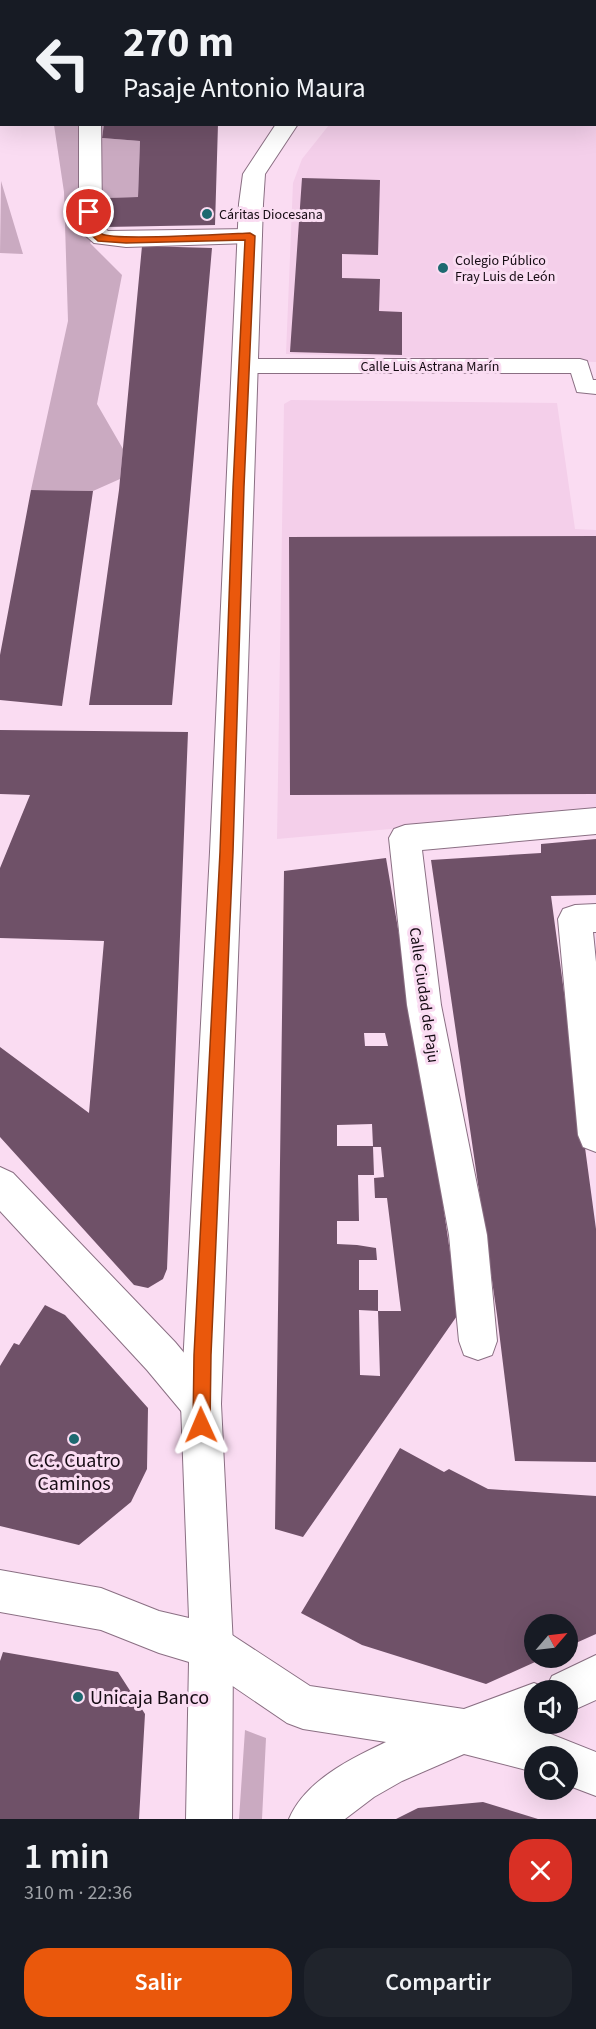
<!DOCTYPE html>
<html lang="es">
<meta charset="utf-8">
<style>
:root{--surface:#171b24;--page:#20242c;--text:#f1f3f6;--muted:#9ea1a6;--accent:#ea580c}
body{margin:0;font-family:"Source Sans 3",sans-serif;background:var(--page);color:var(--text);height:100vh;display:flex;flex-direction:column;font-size:22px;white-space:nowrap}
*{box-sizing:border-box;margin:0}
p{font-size:20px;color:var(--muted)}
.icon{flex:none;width:33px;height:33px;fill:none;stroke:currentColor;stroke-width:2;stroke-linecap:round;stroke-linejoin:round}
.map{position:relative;height:1819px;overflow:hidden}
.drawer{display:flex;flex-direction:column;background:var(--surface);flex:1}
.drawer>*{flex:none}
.banner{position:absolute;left:0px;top:0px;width:597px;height:126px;box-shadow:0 6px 24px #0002;background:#171b24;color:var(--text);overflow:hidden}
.needle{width:39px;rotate:62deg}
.buttons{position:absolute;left:524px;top:1614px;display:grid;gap:12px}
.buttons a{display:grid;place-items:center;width:54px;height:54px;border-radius:50%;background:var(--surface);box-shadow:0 6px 24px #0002;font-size:30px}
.pin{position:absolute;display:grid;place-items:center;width:51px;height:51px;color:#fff;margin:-26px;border:3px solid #fff;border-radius:50%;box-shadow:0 2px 6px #0007}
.me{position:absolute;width:66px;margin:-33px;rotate:359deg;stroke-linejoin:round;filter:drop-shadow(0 0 4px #0008)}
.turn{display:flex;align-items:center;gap:21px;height:126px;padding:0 24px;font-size:27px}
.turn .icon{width:78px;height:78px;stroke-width:2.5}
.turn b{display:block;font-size:42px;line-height:51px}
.round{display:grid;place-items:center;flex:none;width:63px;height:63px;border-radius:24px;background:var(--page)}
.headline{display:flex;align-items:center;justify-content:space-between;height:102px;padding:0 24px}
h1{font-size:36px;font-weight:600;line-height:45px}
.cta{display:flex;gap:12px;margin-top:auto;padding:12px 24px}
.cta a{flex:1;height:69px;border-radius:24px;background:var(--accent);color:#fff;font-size:24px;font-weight:600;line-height:69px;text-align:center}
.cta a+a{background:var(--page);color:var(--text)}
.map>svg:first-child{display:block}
.built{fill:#f4cfea}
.green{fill:#caaac1}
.building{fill:#6f5168;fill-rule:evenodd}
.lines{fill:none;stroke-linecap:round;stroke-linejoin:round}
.pedestrian-casing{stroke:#8a6f83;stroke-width:2}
.minor-casing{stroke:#8a6f83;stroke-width:2}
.secondary-casing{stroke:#8a6f83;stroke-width:2}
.primary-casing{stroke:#8a6f83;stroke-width:2}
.pedestrian{fill:#fff;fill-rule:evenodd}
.minor{fill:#fff;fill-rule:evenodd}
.secondary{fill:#fff;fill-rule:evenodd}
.primary{fill:#fff;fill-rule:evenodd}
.route{fill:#ea580c;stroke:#983908;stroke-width:1.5}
.poi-dot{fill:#1d6970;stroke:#fadcf2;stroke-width:2}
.labels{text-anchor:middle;stroke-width:6;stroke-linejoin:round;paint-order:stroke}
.far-poi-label{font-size:14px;fill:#150b13;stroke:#fadcf2;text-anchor:start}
.far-street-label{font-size:14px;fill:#150b13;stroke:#fadcf2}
.street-label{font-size:16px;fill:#150b13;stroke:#fadcf2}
.near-poi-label{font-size:20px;fill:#150b13;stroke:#fadcf2}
</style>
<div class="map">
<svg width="596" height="1819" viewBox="0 0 596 1819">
<rect width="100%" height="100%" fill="#fadcf2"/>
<!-- built -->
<path class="built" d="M596,65v297l-310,-8 7,-171 9,-24 27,-34 267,-1z
M291,400l266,3 18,126 21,1v281l-319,28 7,-435z"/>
<!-- green -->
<path class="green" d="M54,125h50l-2,13 38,3 -2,56 -32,1 -1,29 -15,16 32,32 -25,129 26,45 -3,30 -27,12 -62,-1 37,-169 -4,-129z
M1,181l22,73 -23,-1z
M245,1730l21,8 -4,81h-23z"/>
<!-- building -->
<path class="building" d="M104,124h114l-3,101 -110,2 1,-29 32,-1 2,-56 -38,-3z
M302,178l78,2 -2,75 -36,-1v24l38,1 -1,32 23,1v43l-112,-3z
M142,246l70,2 -40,457h-83l30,-215z
M31,490l62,1 -31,215 -62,-6v-45z
M596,536v258l-306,1 -1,-258z
M0,730l188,2 -21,537 -4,10 -15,9 -14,-3 -134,-148v-90l89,66 15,-172 -104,-3v-70l30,-73 -30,-1z
M596,839v56l-45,1 45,333v233l-81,-1 -18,-146 -66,-455 110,-7v-9z
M386,858l45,265 28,190 -156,224 -28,-8 9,-658zM364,1033h21l3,13h-23zM372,1124l1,22h-36v-21zM373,1147h8l3,30 -10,1 1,20h12l14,113h-23v-21h-19v-30h18l-1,-12 -19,-3 -20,-1v-23h22l-1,-46h16zM359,1310l19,1 2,65 -20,-1z
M45,1305l20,10 83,93 -1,61 -16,33 -52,43 -79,-19v-160l14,-23 5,2z
M400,1448l44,24 5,-3 39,20 108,7v138l-29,13v-23h-33v34h10l-58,26 -124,-39 -61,-32z
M3,1652l115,20 27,42 -6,105h-139v-158z
M483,1802l55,17h-142l22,-11z"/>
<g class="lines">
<!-- pedestrian casing -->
<g class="pedestrian-casing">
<path id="pedestrian" d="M245,359h335l7,2 6,19h3v14l-19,-2 -6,-19h-326l-7,-2 -3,-5 3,-5z"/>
</g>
<!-- minor casing -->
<g class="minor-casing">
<path id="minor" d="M0,56h2l-2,13z
M79,124h22l1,93 1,10 5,4 142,-2 8,2 4,5 -4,5 -8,2 -124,4 -32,-4 -15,-13z
M596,808v26l-174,16 19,155 46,230 10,106 -5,14 -14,5 -14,-5 -5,-14 -10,-106 -42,-230 -18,-167 5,-9 11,-4z
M596,904v28h-3l3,30v190l-13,-5 -5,-12 -20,-216 5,-10 12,-4z
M0,1167l13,6 162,169 40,48 6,14 -6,14 -14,6 -14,-6 -40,-48 -147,-159z
M211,1624l15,7 84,55 154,23 70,-26 12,5 6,-12 44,-21v45l-29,13v-23h-33v34h8l-9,3 63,25v44l-29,-11v-29h-33v16l-70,-18 -62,27 -28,16 -29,22h-56c16,-38 61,-60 97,-77l-83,-13 -16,-6 -91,-62 -7,-15 7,-15z"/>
</g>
<!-- secondary casing -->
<g class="secondary-casing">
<path id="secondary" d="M276,124h22l-33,50 -2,30 -21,648 -21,552 12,242 -1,173h-46l3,-157 -30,-9 -58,-23 -101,-18v-42l101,18 58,23 30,7 -8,-214 29,-552 29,-648 4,-30z"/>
</g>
<!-- primary casing -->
<g class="primary-casing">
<path id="primary" d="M250,0h22l-23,2z
M372,0h22l1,2h-22z"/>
</g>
<!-- pedestrian -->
<use href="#pedestrian" class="pedestrian"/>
<!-- minor -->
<use href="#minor" class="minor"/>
<!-- secondary -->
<use href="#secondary" class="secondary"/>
<!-- primary -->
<use href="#primary" class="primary"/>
</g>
<!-- route -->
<path class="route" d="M85,209h7c4,9 1,19 10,25 12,7 126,0 148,-1l5,3 -11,251 -11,365 -22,503 -1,70 -3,6 -6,3 -5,-3 -3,-6 1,-70 26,-503 13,-365 12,-247 -119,3 -28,-2 -12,-11z"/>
<!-- markers -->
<g class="poi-dot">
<circle cx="207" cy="214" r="6"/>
<circle cx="443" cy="268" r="6"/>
<circle cx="74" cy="1439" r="6"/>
<circle cx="78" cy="1697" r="6"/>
</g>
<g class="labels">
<!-- far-poi labels -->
<g class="far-poi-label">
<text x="219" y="219">Cáritas Diocesana</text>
<text x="455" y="265">Colegio Público<tspan x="455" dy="16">Fray Luis de León</tspan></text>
</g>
<!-- far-street labels -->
<g class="far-street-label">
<text x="430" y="371">Calle Luis Astrana Marín</text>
</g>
<!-- street labels -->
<g class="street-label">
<text transform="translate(425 995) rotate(82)" y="6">Calle Ciudad de Paju</text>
</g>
<!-- near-poi labels -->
<g class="near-poi-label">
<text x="74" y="1467">C.C. Cuatro<tspan x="74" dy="23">Caminos</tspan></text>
<text x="90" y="1704" text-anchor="start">Unicaja Banco</text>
</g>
</g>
</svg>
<div class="buttons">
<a><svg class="needle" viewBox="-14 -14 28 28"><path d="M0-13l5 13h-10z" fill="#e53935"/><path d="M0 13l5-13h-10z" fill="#9ea1a6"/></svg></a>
<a><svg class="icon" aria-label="sound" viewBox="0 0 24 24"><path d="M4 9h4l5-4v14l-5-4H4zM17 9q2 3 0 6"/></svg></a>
<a><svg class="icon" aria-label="search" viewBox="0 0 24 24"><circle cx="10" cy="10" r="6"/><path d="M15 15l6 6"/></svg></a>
</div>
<div class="pin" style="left:89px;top:212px;background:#d93025"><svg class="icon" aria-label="arrive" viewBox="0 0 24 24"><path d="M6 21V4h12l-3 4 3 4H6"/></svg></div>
<svg class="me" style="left:201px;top:1425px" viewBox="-20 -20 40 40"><path d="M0-17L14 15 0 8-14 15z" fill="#ea580c" stroke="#fff" stroke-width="4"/></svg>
<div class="banner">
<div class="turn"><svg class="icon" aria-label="left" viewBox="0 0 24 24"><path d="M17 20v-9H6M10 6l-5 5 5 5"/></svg><div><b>270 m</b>Pasaje Antonio Maura</div></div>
</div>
</div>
<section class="drawer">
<div class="headline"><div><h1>1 min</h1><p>310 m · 22:36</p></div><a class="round" style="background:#d93025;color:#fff"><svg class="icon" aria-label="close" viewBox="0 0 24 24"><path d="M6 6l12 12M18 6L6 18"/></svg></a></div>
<div class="cta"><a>Salir</a><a>Compartir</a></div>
</section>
